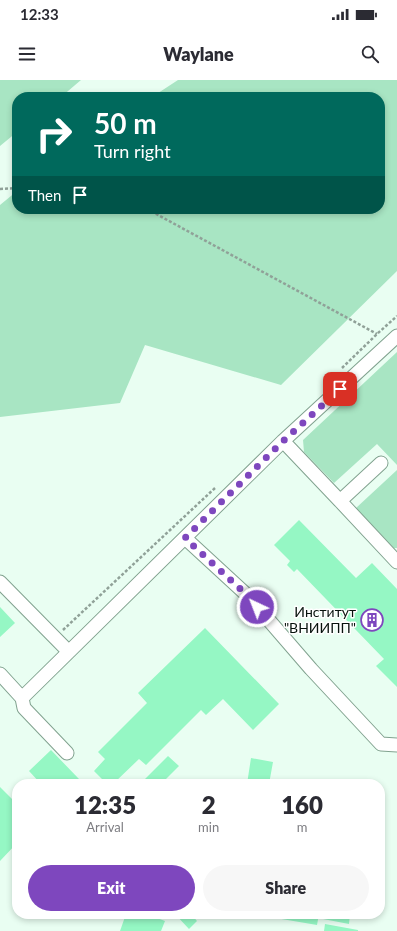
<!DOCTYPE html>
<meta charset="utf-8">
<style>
:root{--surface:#fff;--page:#f7f7f7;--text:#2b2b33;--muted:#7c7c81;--accent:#7e47be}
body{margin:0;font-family:Lato,sans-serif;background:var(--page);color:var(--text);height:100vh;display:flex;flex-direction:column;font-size:15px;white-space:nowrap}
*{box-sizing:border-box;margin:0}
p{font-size:13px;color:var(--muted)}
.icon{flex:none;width:22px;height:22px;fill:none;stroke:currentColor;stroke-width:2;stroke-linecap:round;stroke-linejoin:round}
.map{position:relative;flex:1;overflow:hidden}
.details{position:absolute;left:12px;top:699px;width:373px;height:140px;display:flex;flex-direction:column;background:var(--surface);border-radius:16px;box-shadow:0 2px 6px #0003}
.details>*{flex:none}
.banner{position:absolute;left:12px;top:12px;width:373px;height:122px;border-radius:16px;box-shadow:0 2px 6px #0003;background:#00695c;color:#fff;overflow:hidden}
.pin{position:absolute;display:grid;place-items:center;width:34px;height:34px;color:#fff;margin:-17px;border-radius:8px;box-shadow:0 2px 6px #0006}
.me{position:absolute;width:44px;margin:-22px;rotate:317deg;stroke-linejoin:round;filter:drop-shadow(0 0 3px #0008)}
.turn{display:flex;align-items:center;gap:14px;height:84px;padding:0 16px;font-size:18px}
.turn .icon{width:52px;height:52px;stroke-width:2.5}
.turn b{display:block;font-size:28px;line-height:34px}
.then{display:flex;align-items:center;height:38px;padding:0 16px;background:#0003;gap:8px;font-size:15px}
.eta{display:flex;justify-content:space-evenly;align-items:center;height:68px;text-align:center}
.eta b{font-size:24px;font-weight:800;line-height:28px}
.cta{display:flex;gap:8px;margin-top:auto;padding:8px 16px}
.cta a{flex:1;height:46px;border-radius:24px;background:var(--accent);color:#fff;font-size:16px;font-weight:800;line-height:46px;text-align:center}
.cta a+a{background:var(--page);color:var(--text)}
.status{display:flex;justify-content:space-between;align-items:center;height:28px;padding:0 20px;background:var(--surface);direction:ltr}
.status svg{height:11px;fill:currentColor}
header{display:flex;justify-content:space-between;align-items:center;height:52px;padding:0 16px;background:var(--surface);font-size:18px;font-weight:800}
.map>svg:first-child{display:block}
.green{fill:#a8e5c3}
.building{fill:#95f7c4}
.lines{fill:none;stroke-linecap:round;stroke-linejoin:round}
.minor-casing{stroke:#81a28f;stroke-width:15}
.path{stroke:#90a198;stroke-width:2.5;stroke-dasharray:3 2;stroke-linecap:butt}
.minor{stroke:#fff;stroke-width:13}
.route{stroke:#7e47be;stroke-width:7;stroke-dasharray:0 12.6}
.labels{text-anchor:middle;stroke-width:3;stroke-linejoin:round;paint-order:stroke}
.poi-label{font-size:14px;fill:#07130d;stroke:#fff;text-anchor:end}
</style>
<div class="status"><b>12:33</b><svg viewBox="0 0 49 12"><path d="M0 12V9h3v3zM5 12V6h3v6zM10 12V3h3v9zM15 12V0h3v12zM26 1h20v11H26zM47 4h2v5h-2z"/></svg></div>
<header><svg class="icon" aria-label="menu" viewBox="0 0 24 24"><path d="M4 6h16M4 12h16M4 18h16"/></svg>Waylane<svg class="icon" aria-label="search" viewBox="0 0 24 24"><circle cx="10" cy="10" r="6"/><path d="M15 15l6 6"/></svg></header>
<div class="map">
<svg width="397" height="851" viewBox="0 0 397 851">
<rect width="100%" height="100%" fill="#e9fef2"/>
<!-- green -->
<path class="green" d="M0,0h81l-20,17h-44v35l-17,14z
M178,0h219v191l-116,114 -136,-40 -25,58 -120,14v-212l17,-14v18h363v-112h-228z
M397,272v113l-20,-21 -43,39 -30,-31 -1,-12z
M397,390v78h-3l-38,-40z"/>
<!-- building -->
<path class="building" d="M299,440l57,58 16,-15 25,26v98l-21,-21 8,-7 -87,-90 -3,3 -7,-7 3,-4 -16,-16z
M0,527l15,16 -15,14z
M205,548l74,76 -26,26 -30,-31 -17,16 -5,-5 -55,55 -7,-6 -26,25h-6l-13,-13 11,-12 -7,-7 49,-49 -9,-10z
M51,670l28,29 -5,5h-15l-2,-2 -3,2h-13l-12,-13z
M168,676l11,10 -18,18h-21z
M251,678l22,4 -4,22h-22z
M0,707l17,17v39l-17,18z
M126,834h20l19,7 -4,10h-41z
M175,834h16l6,7 -8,8z
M258,834h61l-2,11 -59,-10z
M324,834h26l-1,10 -26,-5z
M325,844l33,6v1h-34z"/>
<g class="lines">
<!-- minor casing -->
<g class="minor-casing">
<path id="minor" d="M283,361l57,60 41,-38
M340,421l57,61
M185,458l63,58 63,73 70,75 16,1
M0,502l68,69
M0,594l22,24 261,-257 114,-105
M22,618l2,10 43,45"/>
</g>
<!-- path -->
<path class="path" d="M0,109l17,-1
M147,129l230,125
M342,288l35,-34 20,-18
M63,550l152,-142"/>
<!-- minor -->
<use href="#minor" class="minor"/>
</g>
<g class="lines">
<!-- route -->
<path class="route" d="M257,527l-9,-11 -63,-58 98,-97 57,-52"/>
</g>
<!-- icons -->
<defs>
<g id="building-ring" transform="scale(1.15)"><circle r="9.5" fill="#fff" stroke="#7e47be" stroke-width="1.5"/><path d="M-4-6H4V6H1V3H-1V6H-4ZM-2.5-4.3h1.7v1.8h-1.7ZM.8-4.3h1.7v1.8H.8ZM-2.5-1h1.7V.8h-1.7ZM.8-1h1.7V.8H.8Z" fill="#7e47be"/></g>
</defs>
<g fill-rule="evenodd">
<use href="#building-ring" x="372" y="540"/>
</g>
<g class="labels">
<!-- poi labels -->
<g class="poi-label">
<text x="356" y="537">Институт<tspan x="356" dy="16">"ВНИИПП"</tspan></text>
</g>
</g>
</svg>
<div class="pin" style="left:340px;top:309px;background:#d93025"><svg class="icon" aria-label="arrive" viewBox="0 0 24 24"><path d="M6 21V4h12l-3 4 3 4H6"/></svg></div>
<svg class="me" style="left:257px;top:527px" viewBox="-20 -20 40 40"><circle r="17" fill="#7e47be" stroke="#fff" stroke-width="3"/><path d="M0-11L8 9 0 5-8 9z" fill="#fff"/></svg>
<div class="banner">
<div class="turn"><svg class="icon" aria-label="right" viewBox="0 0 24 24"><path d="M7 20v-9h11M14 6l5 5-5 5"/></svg><div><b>50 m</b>Turn right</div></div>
<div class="then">Then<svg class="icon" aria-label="arrive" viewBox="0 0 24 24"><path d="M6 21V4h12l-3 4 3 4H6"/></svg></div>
</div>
<section class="details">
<div class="eta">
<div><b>12:35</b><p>Arrival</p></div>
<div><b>2</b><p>min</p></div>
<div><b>160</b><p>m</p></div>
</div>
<div class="cta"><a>Exit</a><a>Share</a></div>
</section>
</div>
